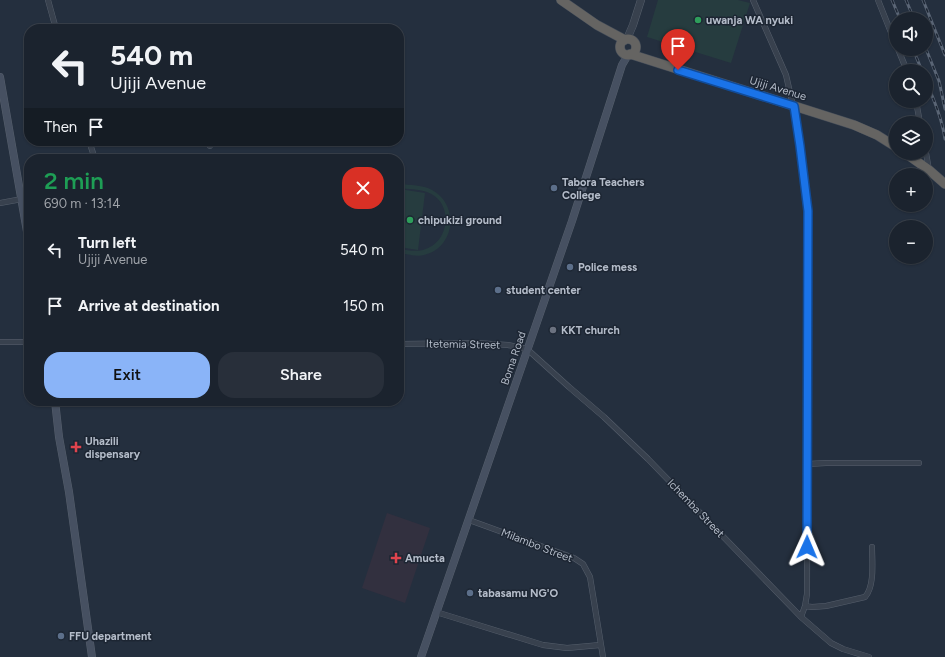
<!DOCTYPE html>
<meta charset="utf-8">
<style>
:root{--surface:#1b232e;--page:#282f3a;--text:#f1f3f6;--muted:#a0a4aa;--line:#39404a;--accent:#8ab4f8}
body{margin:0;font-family:Figtree,sans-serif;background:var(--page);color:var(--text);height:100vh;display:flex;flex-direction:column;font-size:15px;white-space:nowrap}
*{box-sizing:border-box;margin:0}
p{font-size:13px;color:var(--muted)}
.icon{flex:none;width:22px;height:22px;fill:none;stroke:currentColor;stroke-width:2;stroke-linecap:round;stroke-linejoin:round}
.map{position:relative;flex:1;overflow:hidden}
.drawer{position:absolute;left:24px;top:154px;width:380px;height:252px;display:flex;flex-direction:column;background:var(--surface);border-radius:16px;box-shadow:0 1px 3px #0004,0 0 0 1px var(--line)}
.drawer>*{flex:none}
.top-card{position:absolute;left:24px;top:24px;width:380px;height:122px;border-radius:16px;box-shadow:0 1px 3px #0004,0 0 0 1px var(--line);background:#1b232e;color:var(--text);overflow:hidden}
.controls{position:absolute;left:889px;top:12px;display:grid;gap:8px}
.controls a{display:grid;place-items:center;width:44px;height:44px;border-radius:50%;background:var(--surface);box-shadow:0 1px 3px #0004,0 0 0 1px var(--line);font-size:20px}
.pin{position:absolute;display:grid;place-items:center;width:34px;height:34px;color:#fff;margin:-41px -17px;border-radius:50% 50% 50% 0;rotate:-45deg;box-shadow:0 0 4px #0007}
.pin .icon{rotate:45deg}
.me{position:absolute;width:44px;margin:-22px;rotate:1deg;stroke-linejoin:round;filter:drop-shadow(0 0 3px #0008)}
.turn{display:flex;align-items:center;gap:14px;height:84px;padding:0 20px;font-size:18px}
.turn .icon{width:52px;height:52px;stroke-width:2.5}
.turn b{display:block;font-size:28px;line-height:34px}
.then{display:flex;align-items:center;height:38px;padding:0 20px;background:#0003;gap:8px;font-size:15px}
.round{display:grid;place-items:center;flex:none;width:42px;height:42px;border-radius:16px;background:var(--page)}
.head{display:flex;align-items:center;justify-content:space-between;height:68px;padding:0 20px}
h1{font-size:24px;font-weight:600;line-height:30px;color:#1e9e55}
.action{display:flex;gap:8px;margin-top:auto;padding:8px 20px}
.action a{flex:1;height:46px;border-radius:16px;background:var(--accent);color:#111;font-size:16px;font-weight:600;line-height:46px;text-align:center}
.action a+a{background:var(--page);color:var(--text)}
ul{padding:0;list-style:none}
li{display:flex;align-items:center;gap:12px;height:56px;padding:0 20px}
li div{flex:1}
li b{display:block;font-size:15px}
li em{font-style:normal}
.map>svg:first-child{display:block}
.medical{fill:#32303f}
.green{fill:#263c3f}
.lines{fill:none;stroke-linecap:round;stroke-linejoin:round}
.minor-casing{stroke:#565f6c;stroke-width:6}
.tertiary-casing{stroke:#565f6c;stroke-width:8}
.secondary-casing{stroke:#565f6c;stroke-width:8}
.trunk-casing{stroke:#434c59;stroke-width:10}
.minor{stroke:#38414e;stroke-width:5}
.tertiary{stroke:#38414e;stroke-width:7}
.secondary{stroke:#465061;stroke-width:7}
.trunk{stroke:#656462;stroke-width:9}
.rail-casing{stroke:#5a6575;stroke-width:3}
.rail{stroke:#1d2633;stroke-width:1.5;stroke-dasharray:4.5;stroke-linecap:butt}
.route-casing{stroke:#114b97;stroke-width:10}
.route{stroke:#1a73e8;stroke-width:7}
.leisure-dot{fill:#2e9e5b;stroke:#1d2633;stroke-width:1.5}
.service-dot{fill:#5c6f8a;stroke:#1d2633;stroke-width:1.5}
.worship-dot{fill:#6b7280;stroke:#1d2633;stroke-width:1.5}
.health-dot{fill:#e0444e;stroke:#1d2633;stroke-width:1.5}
.labels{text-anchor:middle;stroke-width:3;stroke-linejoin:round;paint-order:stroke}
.poi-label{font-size:11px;font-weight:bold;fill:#b4bcc9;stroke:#1d2633;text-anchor:start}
.street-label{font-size:11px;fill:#b4bcc9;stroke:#1d2633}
</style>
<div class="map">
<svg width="945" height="657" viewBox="0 0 945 657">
<rect width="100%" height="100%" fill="#242f3e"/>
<!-- medical -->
<path class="medical" d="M387,513l43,15 -25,75 -43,-15z"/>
<!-- green -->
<path class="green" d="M658,0h80l12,3 -19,60 -84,-26z
M399,184c11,1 24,1 33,6 28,15 23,58 -8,65 -8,2 -17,-1 -25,-2v-4c8,1 16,3 24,1 28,-7 31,-49 4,-58 -9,-3 -19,-3 -28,-4z
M399,189l26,4 -7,57 -19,-3z"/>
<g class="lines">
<!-- minor casing -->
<g class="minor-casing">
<path id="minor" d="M48,0l8,29
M753,0l33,75 7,31 7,40 8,65 -1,383 -2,12 -4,11
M878,0l18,45
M898,49l9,22
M916,101l4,22
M89,141l6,18
M210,146l1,-5
M926,153l3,17
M0,203l22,-4
M22,203l7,-1
M0,342h29
M399,344l77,-1 32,2 19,4 42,38 35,30 44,42 153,158 30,26 12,6 26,8
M808,464l18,-1h93
M469,520l105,38 9,6 7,13 13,80
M805,606l7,1 14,-1 39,-9c10,-11 7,-36 7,-50
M436,612l107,33 24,3 33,-3"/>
</g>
<!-- tertiary casing -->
<g class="tertiary-casing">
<path id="tertiary" d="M627,39l6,-14 8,-25"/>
</g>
<!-- secondary casing -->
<g class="secondary-casing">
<path id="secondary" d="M0,77l29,166
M55,401l4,36 10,55 23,165
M421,657l151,-436 50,-156 6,-10"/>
</g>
<!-- trunk casing -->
<g class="trunk-casing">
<path id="trunk" d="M561,0l36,25 28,15
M620 47a8 8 0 1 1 16 0a8 8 0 1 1-16 0Z
M630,54l224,71 23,10 19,12
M905,153l24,17 16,14"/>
</g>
<!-- minor -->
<use href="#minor" class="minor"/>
<!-- tertiary -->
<use href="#tertiary" class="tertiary"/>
<!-- secondary -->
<use href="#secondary" class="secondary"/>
<!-- trunk -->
<use href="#trunk" class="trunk"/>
<!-- rail casing -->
<g class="rail-casing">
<path id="rail" d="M892,0l8,19
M906,0l8,19
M923,0l22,55
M913,49l9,22
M926,49l13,32 6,28
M926,81c8,19 16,38 19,58"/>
</g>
<!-- rail -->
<use href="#rail" class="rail"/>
</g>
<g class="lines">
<!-- route casing -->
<g class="route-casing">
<path id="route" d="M678,70l116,36 6,40 8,65 -1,336"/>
</g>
<!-- route -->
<use href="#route" class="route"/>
</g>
<!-- markers -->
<g class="leisure-dot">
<circle cx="698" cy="20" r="4"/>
<circle cx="410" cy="220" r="4"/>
</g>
<g class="service-dot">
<circle cx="554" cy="188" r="4"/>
<circle cx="570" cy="267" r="4"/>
<circle cx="498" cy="290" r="4"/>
<circle cx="470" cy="593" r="4"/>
<circle cx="61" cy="636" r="4"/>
</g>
<circle class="worship-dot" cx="553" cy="330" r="4"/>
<g class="health-dot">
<path d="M74 441h4v4h4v4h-4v4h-4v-4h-4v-4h4z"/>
<path d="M394 552h4v4h4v4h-4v4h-4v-4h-4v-4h4z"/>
</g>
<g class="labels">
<!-- poi labels -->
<g class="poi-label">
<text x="706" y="24">uwanja WA nyuki</text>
<text x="562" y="186">Tabora Teachers<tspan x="562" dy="13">College</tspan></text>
<text x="418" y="224">chipukizi ground</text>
<text x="578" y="271">Police mess</text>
<text x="506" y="294">student center</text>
<text x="561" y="334">KKT church</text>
<text x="85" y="445">Uhazili<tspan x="85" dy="13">dispensary</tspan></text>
<text x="405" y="562">Amucta</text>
<text x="478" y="597">tabasamu NG'O</text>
<text x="69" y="640">FFU department</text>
</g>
<!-- street labels -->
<g class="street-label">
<text transform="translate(778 88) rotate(17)" y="4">Ujiji Avenue</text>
<text transform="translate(463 344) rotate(1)" y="4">Itetemia Street</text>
<text transform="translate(513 358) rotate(-71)" y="4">Boma Road</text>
<text transform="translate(696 508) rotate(46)" y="4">Ichemba Street</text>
<text transform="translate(537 545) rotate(21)" y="4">Milambo Street</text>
</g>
</g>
</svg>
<div class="controls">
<a><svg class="icon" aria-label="sound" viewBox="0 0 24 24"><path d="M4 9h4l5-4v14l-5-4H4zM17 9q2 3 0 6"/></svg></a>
<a><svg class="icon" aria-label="search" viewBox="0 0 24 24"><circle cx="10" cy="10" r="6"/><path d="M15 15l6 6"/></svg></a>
<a><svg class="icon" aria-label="layers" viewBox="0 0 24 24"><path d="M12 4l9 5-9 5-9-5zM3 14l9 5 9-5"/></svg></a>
<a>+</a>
<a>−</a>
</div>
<div class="pin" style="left:678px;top:70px;background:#d93025"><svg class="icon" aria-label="arrive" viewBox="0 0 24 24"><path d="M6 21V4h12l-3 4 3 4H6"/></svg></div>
<svg class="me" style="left:807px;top:547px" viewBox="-20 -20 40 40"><path d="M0-17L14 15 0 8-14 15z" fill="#1a73e8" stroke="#fff" stroke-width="4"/></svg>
<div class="top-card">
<div class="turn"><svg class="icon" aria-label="left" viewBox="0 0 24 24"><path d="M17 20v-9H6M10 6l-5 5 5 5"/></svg><div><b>540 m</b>Ujiji Avenue</div></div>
<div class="then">Then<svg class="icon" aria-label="arrive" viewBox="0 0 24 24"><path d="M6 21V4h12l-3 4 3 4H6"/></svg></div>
</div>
<section class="drawer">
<div class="head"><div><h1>2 min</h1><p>690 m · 13:14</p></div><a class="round" style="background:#d93025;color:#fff"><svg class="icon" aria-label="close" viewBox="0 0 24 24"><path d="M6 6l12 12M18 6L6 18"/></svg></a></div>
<ul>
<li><svg class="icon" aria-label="left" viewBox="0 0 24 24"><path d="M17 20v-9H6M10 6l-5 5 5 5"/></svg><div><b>Turn left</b><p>Ujiji Avenue</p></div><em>540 m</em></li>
<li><svg class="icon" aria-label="arrive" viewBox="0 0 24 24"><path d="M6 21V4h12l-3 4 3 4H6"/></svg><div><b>Arrive at destination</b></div><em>150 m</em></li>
</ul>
<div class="action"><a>Exit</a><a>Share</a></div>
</section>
</div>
